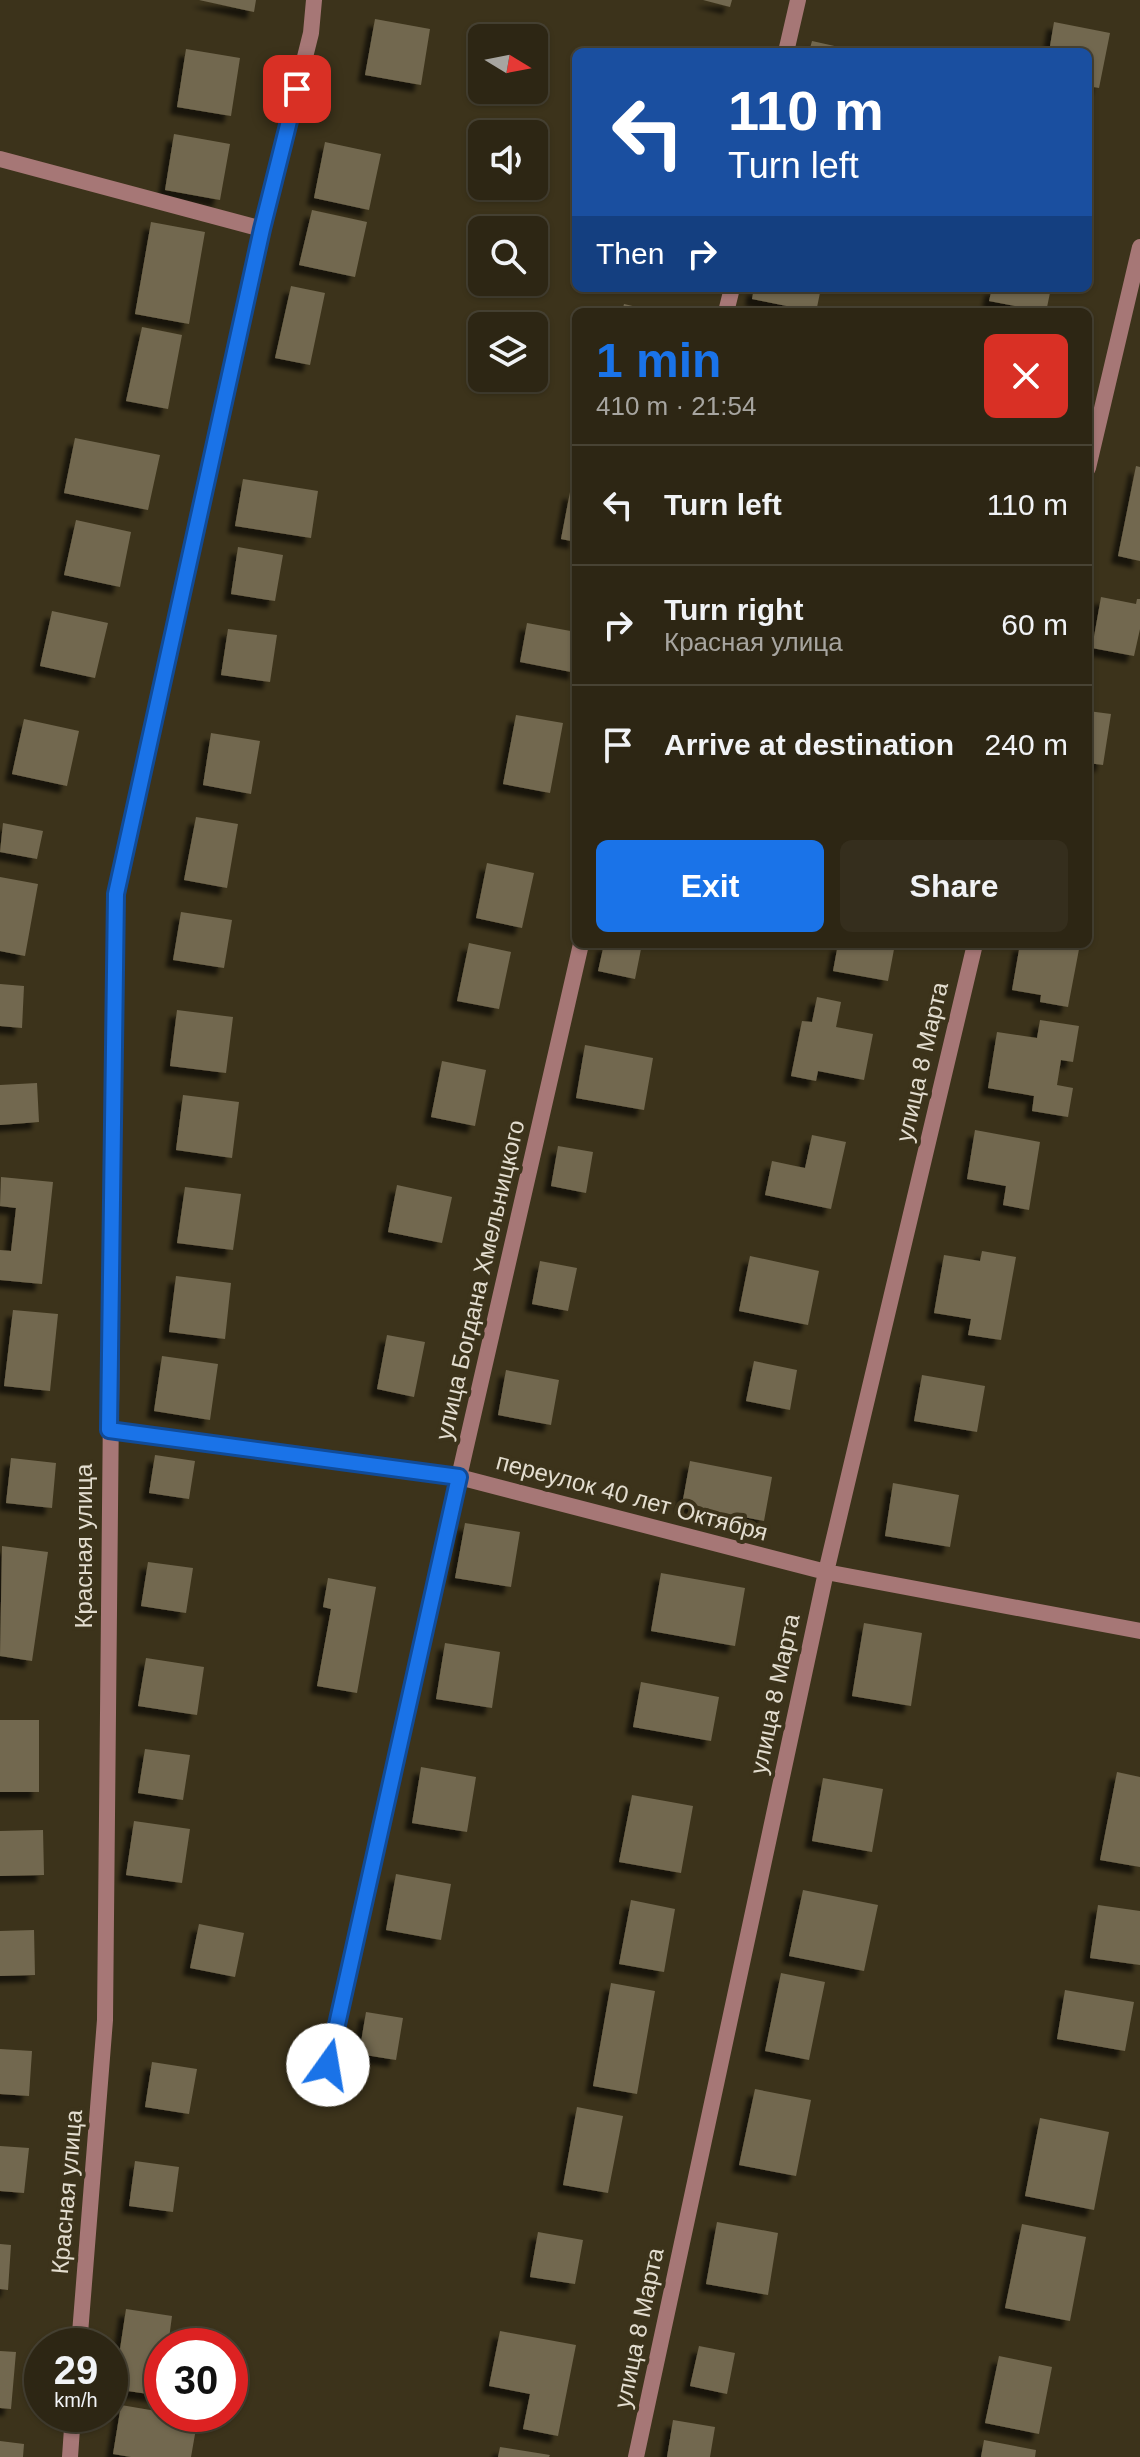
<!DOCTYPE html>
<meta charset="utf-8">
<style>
:root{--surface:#2d2614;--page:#352e1d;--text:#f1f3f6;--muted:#a7a5a0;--line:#484334;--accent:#1a73e8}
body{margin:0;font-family:Helvetica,sans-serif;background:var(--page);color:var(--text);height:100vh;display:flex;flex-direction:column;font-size:30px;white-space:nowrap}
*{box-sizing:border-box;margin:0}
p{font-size:26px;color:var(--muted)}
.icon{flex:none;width:44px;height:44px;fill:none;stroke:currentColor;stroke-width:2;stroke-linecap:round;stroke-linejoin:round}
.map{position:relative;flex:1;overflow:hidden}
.side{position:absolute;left:572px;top:308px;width:520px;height:640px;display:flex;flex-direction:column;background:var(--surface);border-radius:12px;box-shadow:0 2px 6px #0004,0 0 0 2px var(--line)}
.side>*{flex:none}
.top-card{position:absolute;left:572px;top:48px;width:520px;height:244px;border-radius:12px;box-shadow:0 2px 6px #0004,0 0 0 2px var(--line);background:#1a4fa0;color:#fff;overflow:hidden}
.needle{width:52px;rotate:100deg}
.fabs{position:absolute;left:468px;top:24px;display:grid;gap:16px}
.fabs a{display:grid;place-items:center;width:80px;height:80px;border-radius:12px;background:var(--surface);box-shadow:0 2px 6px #0004,0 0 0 2px var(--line);font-size:40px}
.speed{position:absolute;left:24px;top:2328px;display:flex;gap:16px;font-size:40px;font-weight:700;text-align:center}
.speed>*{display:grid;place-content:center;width:104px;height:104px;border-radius:50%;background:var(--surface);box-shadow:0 2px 6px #0004,0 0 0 2px var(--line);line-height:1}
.speed small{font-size:20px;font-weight:400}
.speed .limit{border:12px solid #d22;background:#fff;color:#111}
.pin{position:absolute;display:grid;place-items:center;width:68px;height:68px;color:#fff;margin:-34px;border-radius:16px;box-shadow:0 4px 12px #0006}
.me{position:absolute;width:88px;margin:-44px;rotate:13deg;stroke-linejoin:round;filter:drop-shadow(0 0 6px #0008)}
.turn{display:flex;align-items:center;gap:28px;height:168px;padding:0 24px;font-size:36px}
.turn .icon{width:104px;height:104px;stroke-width:2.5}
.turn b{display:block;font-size:56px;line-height:68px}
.then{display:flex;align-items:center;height:76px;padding:0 24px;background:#0003;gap:16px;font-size:30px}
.round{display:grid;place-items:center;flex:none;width:84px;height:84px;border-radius:12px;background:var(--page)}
.headline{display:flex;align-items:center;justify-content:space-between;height:136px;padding:0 24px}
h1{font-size:48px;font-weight:600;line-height:60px;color:var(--accent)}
.button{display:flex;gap:16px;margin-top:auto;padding:16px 24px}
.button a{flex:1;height:92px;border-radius:12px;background:var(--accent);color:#fff;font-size:32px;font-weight:600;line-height:92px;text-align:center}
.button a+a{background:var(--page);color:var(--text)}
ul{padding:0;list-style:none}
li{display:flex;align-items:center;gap:24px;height:120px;padding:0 24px;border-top:2px solid var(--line)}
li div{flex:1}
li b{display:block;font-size:30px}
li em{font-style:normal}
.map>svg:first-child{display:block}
.building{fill:#72684f;filter:url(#shadow)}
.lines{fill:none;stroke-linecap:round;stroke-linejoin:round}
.street{stroke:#a67776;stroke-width:16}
.route-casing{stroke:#114b97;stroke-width:20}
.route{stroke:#1a73e8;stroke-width:14}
.labels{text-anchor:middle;stroke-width:8;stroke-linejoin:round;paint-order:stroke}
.street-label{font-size:24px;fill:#e3ddcf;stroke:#3c331b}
</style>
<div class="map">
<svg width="1140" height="2457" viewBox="0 0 1140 2457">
<defs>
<filter id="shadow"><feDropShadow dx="-7" dy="7" stdDeviation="2" flood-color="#0009"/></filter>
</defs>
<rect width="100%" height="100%" fill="#3c331b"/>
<!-- building -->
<path class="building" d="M199,0h57l-2,12z
M703,0h29l-2,7z
M375,19l55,10 -9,56 -56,-10z
M1054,22l56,11 -11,55 -11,-2v-34h-39z
M812,41l36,8 -1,3h-38z
M186,49l54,9 -9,58 -54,-9z
M174,134l56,10 -10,56 -55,-10z
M325,142l56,12 -12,56 -55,-12z
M312,210l55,12 -12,55 -56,-12z
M151,222l54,10 -16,92 -54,-10z
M291,286l34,7 -15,72 -35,-7z
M754,288h67l-5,24 -64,-13z
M992,288h59l-5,24 -57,-11z
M624,304l30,7v1h-32z
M142,327l40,8 -14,74 -42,-8z
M75,438l85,17 -12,55 -84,-17z
M1136,466l4,1v94l-22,-5z
M243,479l75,12 -7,47 -76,-12z
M570,492l6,1v49l-15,-3z
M76,520l55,12 -11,55 -56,-12z
M238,547l45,8 -8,46 -44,-7z
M1101,597l35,7 1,-5h3v30l-6,27 -42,-8z
M52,611l56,12 -13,55 -55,-12z
M527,623l49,9v41l-56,-11z
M228,629l49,6 -7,47 -49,-7z
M1088,711l23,3 -8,51 -15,-2z
M516,715l47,8 -13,70 -47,-9z
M24,719l55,12 -12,55 -55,-12z
M211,733l49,8 -9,53 -48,-9z
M196,817l42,7 -11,64 -43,-8z
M3,823l40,8 -6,28 -37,-7z
M487,863l47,10 -12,55 -46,-10z
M0,877l38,7 -13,72 -25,-5z
M181,912l51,8 -8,48 -51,-8z
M469,943l42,9 -12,57 -42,-8z
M604,944h38l-7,35 -37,-8z
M838,944h57l-7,37 -55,-10z
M1020,944h60l-12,63 -28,-5 1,-7 -29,-5z
M0,984l24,2 -2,42 -22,-2z
M817,997l24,5 -5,25 37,7 -9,46 -46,-9 -2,10 -25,-5 11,-55 10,1z
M177,1010l56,7 -7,56 -56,-7z
M1040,1020l39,6 -6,36 -12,-2 -4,25 16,3 -5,29 -36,-6 2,-15 -46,-8 9,-56 40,6z
M585,1045l68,13 -9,52 -68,-12z
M442,1061l44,9 -11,56 -44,-9z
M37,1083l2,39 -39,3v-40z
M183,1095l56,7 -7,56 -56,-8z
M975,1130l65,12 -11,68 -26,-5 3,-19 -39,-7z
M812,1135l34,7 -15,67 -66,-14 7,-34 33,7z
M558,1146l35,6 -7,41 -35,-7z
M1,1177l52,5 -11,102 -42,-4v-30l11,1 5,-43 -16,-2z
M397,1185l55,12 -10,46 -54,-11z
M185,1187l56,7 -8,56 -56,-7z
M982,1251l34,6 -15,83 -33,-5 3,-16 -37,-6 10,-58 36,6z
M750,1256l69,15 -11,54 -69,-14z
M540,1261l37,7 -9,43 -36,-7z
M176,1276l55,7 -6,56 -56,-7z
M13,1310l45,4 -8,77 -46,-5z
M387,1335l38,7 -11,55 -37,-8z
M162,1356l56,8 -8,56 -56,-9z
M754,1361l43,9 -7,40 -44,-9z
M506,1370l53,10 -8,45 -53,-10z
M922,1375l63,11 -8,46 -63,-11z
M155,1455l40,6 -6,38 -40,-6z
M11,1458l45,5 -4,45 -46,-5z
M690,1461l82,16 -8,44 -82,-16z
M893,1483l66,12 -9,52 -65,-11z
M465,1523l55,9 -9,55 -56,-9z
M2,1546l46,6 -16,109 -32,-5z
M148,1562l45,6 -7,45 -45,-7z
M661,1573l84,15 -10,58 -84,-15z
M328,1578l48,9 -19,106 -40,-7 14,-77 -8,-2z
M864,1623l58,10 -11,73 -59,-10z
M445,1643l55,9 -8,56 -56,-9z
M146,1658l58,9 -7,48 -59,-9z
M641,1682l78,15 -8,44 -78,-14z
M0,1720h39v72h-39z
M145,1749l45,6 -7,45 -45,-7z
M421,1767l55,10 -9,55 -55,-9z
M1117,1772l23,5v90l-40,-7z
M823,1778l60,11 -11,63 -60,-11z
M632,1795l61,11 -12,67 -62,-11z
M134,1821l56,8 -8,54 -56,-8z
M43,1830l1,45 -44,1v-45z
M396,1874l55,10 -10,56 -55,-10z
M803,1890l75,15 -14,66 -75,-15z
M631,1900l44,9 -11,63 -45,-8z
M1098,1905l42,6v54l-50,-7z
M199,1924l45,9 -9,44 -45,-9z
M34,1930l1,45 -35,1v-45z
M781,1973l44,9 -16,78 -44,-9z
M611,1983l44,8 -18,103 -44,-8z
M1065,1990l69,12 -9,49 -68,-12z
M366,2012l37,6 -7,42 -37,-6z
M0,2049l32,2 -3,45 -29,-2z
M152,2062l45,7 -8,45 -44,-7z
M755,2089l56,11 -15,76 -57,-11z
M577,2107l46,9 -15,77 -45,-8z
M1040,2118l69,14 -15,78 -69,-14z
M0,2146l29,2 -5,45 -24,-2z
M135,2161l44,6 -6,45 -44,-6z
M717,2222l61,11 -10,62 -62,-11z
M1022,2224l64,13 -16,84 -65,-13z
M538,2232l45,8 -8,44 -45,-7z
M0,2244l11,1 -3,45 -8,-1z
M126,2309l46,7 -4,30h-6v50l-48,-7z
M500,2331l76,14 -18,91 -35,-7 7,-35 -41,-8z
M699,2346l36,7 -8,41 -37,-8z
M0,2351l16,1 -5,57 -11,-1z
M999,2356l53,11 -13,67 -54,-11z
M121,2405l41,7v2l36,3 -7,40h-60l-18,-3z
M673,2420l42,7 -5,30h-43z
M984,2440l52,10 -1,7h-54z
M0,2441l24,3 -1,13h-23z
M500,2447l50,8 -1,2h-51z"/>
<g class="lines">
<!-- street -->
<path class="street" d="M786,52l12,-52
M0,159l262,70
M726,312l6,-24
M1088,468l52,-221
M109,1430l350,47 367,95 314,59
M321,2096l138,-619 122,-533
M79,2346l26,-326 11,-1126 146,-665 49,-196 3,-33
M70,2457l3,-43
M636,2457l190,-885 149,-628"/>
</g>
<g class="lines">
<!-- route casing -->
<g class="route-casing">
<path id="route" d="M297,89l-35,140 -146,665 -7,536 350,47 -131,588"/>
</g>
<!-- route -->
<use href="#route" class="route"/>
</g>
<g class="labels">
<!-- street labels -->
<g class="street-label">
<text transform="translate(922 1062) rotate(-77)" y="8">улица 8 Марта</text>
<text transform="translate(480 1280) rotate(-77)" y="8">улица Богдана Хмельницкого</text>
<text transform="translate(632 1497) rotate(15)" y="8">переулок 40 лет Октября</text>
<text transform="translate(84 1546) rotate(-90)" y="8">Красная улица</text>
<text transform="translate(775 1694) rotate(-78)" y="8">улица 8 Марта</text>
<text transform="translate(67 2192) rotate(-85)" y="8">Красная улица</text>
<text transform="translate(639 2328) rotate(-78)" y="8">улица 8 Марта</text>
</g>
</g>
</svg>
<div class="fabs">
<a><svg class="needle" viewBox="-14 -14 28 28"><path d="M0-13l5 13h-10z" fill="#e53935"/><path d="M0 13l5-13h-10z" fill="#a7a5a0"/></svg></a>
<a><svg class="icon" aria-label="sound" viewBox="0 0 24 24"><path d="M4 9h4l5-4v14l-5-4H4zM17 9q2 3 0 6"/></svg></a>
<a><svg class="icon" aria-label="search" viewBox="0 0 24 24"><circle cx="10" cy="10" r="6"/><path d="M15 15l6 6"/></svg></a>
<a><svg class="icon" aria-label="layers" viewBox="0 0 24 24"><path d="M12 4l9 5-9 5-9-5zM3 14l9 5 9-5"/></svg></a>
</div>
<div class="speed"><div>29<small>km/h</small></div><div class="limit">30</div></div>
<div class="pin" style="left:297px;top:89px;background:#d93025"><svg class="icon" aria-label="arrive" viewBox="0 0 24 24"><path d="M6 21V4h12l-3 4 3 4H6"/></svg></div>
<svg class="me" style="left:328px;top:2065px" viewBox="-20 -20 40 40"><circle r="19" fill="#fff"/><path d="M0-13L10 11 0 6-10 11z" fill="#1a73e8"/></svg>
<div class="top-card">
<div class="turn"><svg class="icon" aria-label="left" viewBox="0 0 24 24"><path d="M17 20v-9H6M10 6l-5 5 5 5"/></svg><div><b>110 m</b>Turn left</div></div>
<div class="then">Then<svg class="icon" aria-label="right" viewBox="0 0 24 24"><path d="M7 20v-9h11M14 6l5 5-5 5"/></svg></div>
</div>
<section class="side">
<div class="headline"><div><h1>1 min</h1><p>410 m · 21:54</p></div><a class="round" style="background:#d93025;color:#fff"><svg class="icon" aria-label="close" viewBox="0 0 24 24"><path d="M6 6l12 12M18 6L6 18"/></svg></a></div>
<ul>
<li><svg class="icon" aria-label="left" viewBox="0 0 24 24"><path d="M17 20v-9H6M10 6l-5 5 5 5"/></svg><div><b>Turn left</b></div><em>110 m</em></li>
<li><svg class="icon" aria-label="right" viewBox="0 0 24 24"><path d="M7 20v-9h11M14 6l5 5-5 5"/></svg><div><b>Turn right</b><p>Красная улица</p></div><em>60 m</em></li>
<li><svg class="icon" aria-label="arrive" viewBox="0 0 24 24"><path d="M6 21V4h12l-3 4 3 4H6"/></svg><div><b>Arrive at destination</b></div><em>240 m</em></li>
</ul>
<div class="button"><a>Exit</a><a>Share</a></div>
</section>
</div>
